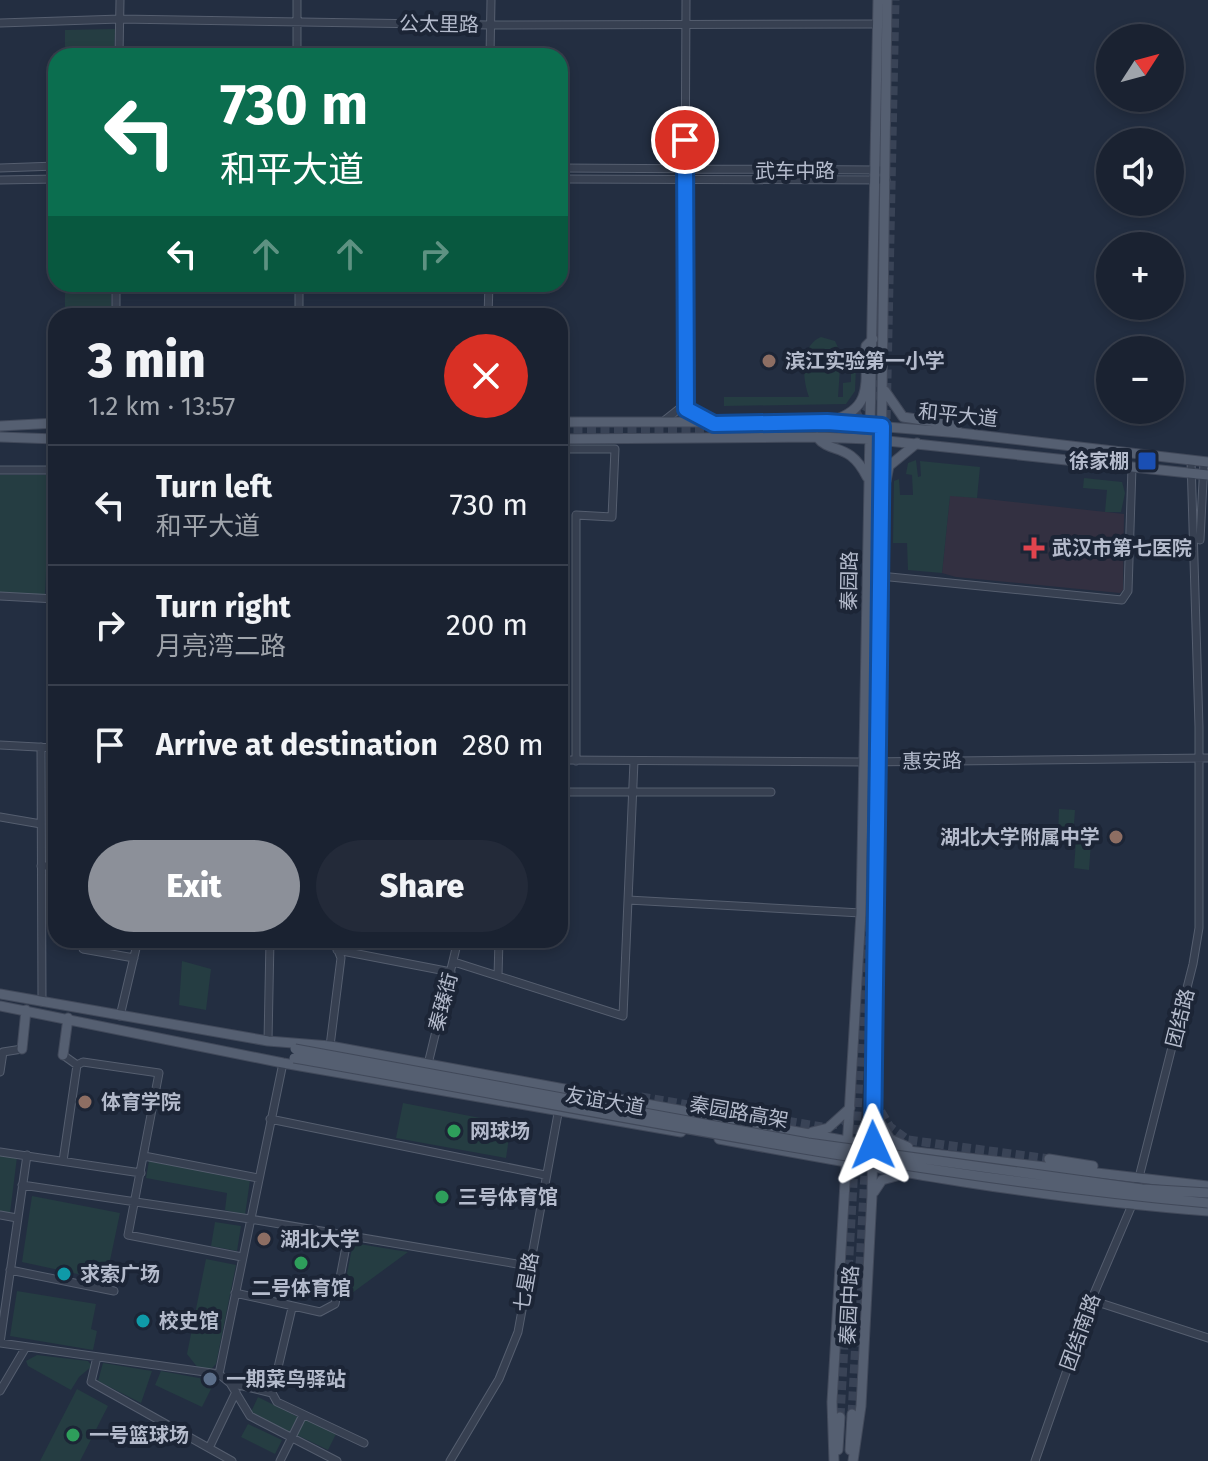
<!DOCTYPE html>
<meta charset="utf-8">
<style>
:root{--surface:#1a2231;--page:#232a39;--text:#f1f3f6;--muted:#9fa4ab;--line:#383f4d;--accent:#8c9099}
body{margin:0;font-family:"Fira Sans","Noto Sans SC",sans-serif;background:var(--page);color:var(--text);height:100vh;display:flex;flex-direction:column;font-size:30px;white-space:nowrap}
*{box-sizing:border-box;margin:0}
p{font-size:26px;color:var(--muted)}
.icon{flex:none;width:44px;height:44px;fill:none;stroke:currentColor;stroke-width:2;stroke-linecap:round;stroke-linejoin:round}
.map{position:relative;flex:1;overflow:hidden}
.side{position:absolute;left:48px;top:308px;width:520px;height:640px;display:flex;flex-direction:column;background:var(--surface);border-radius:24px;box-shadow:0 4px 12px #0003,0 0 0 2px var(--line)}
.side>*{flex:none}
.guide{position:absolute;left:48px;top:48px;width:520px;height:244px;border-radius:24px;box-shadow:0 4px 12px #0003,0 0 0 2px var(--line);background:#0b6e4f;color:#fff;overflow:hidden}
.needle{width:52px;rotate:54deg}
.controls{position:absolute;left:1096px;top:24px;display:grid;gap:16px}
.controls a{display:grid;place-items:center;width:88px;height:88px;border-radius:50%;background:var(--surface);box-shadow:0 4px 12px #0003,0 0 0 2px var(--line);font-size:40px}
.pin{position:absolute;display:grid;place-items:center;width:68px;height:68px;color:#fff;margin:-34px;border:4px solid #fff;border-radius:50%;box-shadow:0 2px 8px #0007}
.me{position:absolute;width:88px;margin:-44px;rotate:359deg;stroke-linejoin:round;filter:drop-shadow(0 0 6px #0008)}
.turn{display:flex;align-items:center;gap:28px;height:168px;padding:0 40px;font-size:36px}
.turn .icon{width:104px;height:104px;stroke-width:2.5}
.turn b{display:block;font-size:56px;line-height:68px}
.lanes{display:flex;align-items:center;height:76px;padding:0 40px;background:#0003;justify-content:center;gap:40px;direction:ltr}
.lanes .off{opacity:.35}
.round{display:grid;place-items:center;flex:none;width:84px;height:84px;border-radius:42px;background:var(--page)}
.head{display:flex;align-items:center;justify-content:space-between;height:136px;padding:0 40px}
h1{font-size:48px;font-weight:800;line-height:60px}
.button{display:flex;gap:16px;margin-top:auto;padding:16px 40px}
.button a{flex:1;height:92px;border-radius:48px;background:var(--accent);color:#fff;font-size:32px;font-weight:800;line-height:92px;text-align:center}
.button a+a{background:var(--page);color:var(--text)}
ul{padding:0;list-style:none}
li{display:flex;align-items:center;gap:24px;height:120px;padding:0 40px;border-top:2px solid var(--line)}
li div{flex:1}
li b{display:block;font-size:30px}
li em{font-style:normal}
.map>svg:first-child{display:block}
.medical{fill:#333041}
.green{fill:#253d42}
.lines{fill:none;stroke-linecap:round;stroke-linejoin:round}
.major-tunnel{stroke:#394356;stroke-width:9;stroke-dasharray:9 4.5;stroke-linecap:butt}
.minor-casing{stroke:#555e6f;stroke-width:9}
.major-casing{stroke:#41495a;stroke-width:11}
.minor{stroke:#374051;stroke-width:7}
.major{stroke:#555f71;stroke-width:9}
.major-bridge-casing{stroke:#41495a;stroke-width:11;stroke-linecap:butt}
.major-bridge{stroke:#555f71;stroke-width:9}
.route-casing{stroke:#114b97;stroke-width:20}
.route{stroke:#1a73e8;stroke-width:14}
.education-dot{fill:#8d6e63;stroke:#1c2536;stroke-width:3}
.transit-dot{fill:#1a4fb4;stroke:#1c2536;stroke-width:3}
.health-dot{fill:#e0444e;stroke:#1c2536;stroke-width:3}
.leisure-dot{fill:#2e9e5b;stroke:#1c2536;stroke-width:3}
.culture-dot{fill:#0f9aa8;stroke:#1c2536;stroke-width:3}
.service-dot{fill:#5c6f8a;stroke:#1c2536;stroke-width:3}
.labels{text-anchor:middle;stroke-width:8;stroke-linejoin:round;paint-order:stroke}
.street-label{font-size:20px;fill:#b4bbcc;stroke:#1c2536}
.poi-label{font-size:20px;font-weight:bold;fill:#b4bbcc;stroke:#1c2536;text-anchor:start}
</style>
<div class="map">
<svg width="1208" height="1461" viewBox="0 0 1208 1461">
<rect width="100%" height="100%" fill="#232e41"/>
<!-- medical -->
<path class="medical" d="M950,495l174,19 -1,76 -3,3 -164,-16 -14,-4z"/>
<!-- green -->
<path class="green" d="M115,29l-1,27h-49v-26z
M65,284h46v32h-46z
M821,337l14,4 6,13 -3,43h5v-14l8,-1v-16h5l-1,25 -9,13 -122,2v-9h85c-7,-18 -9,-52 12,-60z
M916,460l2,17 3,-1 -1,-15 60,6 -3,31 -27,-2 -8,77 -34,-3 -1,-27h-14l1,-62 5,-2 1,16h13l-1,-20 -6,-1 2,-11z
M0,475h50l-5,121 -45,-2z
M1084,478l38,4 3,11 -4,19h-16l2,-22 -24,-2z
M1059,809l16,1 -2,28 -15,-1z
M1076,841l15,1 -2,28 -15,-2z
M182,961l29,8 -5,41 -27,-5z
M403,1103l108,21 -5,34 -110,-20z
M0,1155l17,2 -7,56 -10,-2z
M149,1161l101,19 -5,35 -20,-5 2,-17 -81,-15z
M32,1196l88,17 -12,57 -8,-1 -4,9 -74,-16z
M215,1222l26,4 -4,25 -26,-5z
M353,1243l55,9 -60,44 -5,-2z
M206,1259l30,6 -20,99 -6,6 -12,-2 -11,-14z
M17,1291l79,13 -5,25 6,2 -4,19 -83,-14z
M37,1355l51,6 4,5 -13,11 -8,13 -43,-24 -2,-5z
M103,1363l49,8 -11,32 -43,-22z
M161,1371l54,10 -13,26 -47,-22z
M77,1389l31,17 -28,55h-40z
M258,1397l40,20 -9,15 -38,-20z
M305,1419l31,15 -8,16 -31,-15z
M248,1424l34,16 -7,14 -34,-17z"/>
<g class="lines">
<!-- major-tunnel -->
<path class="major-tunnel" d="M560,429l270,1 36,-18 14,-30
M885,473l10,-473
M641,1097l181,30 16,-3 13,-11
M874,1100l16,27 18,13 141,19
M852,1414l18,-335
M840,1417l25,-448 10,-363"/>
<!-- minor casing -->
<g class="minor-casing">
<path id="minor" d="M297,0v56
M0,23l120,-4 370,6 387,-1
M119,56l1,-56
M490,56l1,-56
M0,168l56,-2
M560,168l320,2
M560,179l326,1
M0,180l56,-1
M299,284v32
M116,316v-32
M488,316l1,-32
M684,405l5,7 18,9
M665,420l19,-15 2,-405
M560,449h55l-3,68 -36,-2v246
M0,470h56
M1200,540l4,-78
M880,576l242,24 6,-9 4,-124
M0,596l56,3
M0,745l56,3
M41,747l1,255
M560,760l305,2 343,-4
M560,792h211
M0,817l41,7
M41,866h15
M628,900l233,13
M81,940l2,9 51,9
M337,950l114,22
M454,962l169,54 11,-255
M498,976l1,-36
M120,1016l18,-76
M268,1041l2,-101
M330,1046l11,-88 -7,-18
M63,1055l14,10 6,-3 76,11 -31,162 114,22
M428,1064l30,-124
M0,1072l3,-20 19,-3
M270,1119l275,56
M0,1152l141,21
M144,1156l114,22
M63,1161l14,-96
M22,1185l228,34 279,47
M0,1215l17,3
M10,1270l104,21
M235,1293l85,19 15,-8 13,-68
M1091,1300l117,38
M292,1308l-20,85 5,9 87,41
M0,1343l219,31 64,-311
M0,1343l27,-188
M97,1357l-6,25 141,79
M219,1374l11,9 42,10
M230,1383l20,33 87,45
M0,1391l26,-44
M210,1446l26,-54
M280,1461l23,-46
M450,1461l49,-82 19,-47 41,-224
M1035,1461l58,-165 39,-91 61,-241 6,-36v-201l-8,-267"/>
</g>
<!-- major casing -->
<g class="major-casing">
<path id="major" d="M885,391l18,26 46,7 11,9
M834,420c40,-13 31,-39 32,-74l7,-7
M560,422h267l133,11 248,29
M0,426l56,-3
M0,437l56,2
M817,437c14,18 32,4 50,40
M560,439l257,-2 52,2 339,36
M886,481l3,-15 28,-23
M0,994l268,47 62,5 561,103 317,37
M0,1006l283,57 398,69
M22,1049l4,-39
M63,1055l5,-37
M875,1114l15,25 18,8
M812,1132l16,-4 22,-20
M719,1139c162,30 324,60 489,72
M1049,1159l44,7
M874,1192l8,-12 18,-5
M838,1450l2,-33
M850,1450l2,-36
M834,1461l-2,-59 29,-489 17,-913
M853,1461l8,-55 11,-211 15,-1195"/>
</g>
<!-- minor -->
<use href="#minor" class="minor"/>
<!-- major -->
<use href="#major" class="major"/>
<!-- major-bridge casing -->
<g class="major-bridge-casing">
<path id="major-bridge" d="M295,1049l513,94 334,46 66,4
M294,1058c304,53 607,117 914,145"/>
</g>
<!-- major-bridge -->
<use href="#major-bridge" class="major-bridge"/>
</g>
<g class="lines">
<!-- route casing -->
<g class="route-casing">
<path id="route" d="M685,140l1,269 28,15 113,-2 55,4 -9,719"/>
</g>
<!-- route -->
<use href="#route" class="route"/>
</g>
<!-- markers -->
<g class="education-dot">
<circle cx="769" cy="361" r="8"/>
<circle cx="1116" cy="837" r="8"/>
<circle cx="85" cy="1102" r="8"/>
<circle cx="264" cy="1239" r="8"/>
</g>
<rect class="transit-dot" x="1137" y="451" width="20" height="20" rx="4"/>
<path class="health-dot" d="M1030 536h8v8h8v8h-8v8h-8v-8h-8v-8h8z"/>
<g class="leisure-dot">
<circle cx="454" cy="1131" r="8"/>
<circle cx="442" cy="1197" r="8"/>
<circle cx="301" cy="1263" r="8"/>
<circle cx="73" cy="1435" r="8"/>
</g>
<g class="culture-dot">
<circle cx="64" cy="1274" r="8"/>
<circle cx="143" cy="1321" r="8"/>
</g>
<circle class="service-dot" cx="210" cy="1379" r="8"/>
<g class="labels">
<!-- street labels -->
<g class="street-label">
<text transform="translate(439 24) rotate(1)" y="7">公太里路</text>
<text x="795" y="178">武车中路</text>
<text transform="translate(958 415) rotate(6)" y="7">和平大道</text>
<text transform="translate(849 581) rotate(-89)" y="7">秦园路</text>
<text transform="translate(932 761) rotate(-1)" y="7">惠安路</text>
<text transform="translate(443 1002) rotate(-75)" y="7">秦臻街</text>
<text transform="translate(1180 1018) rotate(-76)" y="7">团结路</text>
<text transform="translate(605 1101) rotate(10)" y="7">友谊大道</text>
<text transform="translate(739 1112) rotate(10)" y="7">秦园路高架</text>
<text transform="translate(526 1282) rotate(-80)" y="7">七星路</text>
<text transform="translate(849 1305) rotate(-87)" y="7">秦园中路</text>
<text transform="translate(1080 1332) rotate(-70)" y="7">团结南路</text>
</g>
<!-- poi labels -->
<g class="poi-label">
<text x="785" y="368">滨江实验第一小学</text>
<text x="1129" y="468" text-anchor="end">徐家棚</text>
<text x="1052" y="555">武汉市第七医院</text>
<text x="1100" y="844" text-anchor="end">湖北大学附属中学</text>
<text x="101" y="1109">体育学院</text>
<text x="470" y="1138">网球场</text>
<text x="458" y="1204">三号体育馆</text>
<text x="280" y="1246">湖北大学</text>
<text x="80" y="1281">求索广场</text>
<text x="301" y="1295" text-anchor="middle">二号体育馆</text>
<text x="159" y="1328">校史馆</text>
<text x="226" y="1386">一期菜鸟驿站</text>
<text x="89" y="1442">一号篮球场</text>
</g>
</g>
</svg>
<div class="controls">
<a><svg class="needle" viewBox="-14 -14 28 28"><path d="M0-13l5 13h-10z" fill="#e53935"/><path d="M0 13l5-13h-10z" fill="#9fa4ab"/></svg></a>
<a><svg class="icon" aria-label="sound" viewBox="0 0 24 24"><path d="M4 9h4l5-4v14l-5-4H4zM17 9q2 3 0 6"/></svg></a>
<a>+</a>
<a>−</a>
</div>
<div class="pin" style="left:685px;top:140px;background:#d93025"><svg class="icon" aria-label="arrive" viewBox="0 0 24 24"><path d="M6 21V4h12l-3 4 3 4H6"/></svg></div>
<svg class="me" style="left:873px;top:1145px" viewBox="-20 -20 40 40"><path d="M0-17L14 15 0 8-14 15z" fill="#1a73e8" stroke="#fff" stroke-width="4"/></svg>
<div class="guide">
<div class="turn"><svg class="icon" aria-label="left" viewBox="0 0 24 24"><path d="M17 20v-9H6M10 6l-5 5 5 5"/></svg><div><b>730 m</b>和平大道</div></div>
<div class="lanes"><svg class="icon" aria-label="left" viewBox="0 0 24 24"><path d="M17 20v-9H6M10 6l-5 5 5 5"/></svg><svg class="icon off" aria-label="ahead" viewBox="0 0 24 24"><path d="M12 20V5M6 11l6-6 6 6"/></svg><svg class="icon off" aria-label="ahead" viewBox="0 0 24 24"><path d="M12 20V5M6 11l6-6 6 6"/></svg><svg class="icon off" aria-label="right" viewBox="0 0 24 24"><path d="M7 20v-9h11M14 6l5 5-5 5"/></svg></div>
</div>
<section class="side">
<div class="head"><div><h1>3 min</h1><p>1.2 km · 13:57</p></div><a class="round" style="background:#d93025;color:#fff"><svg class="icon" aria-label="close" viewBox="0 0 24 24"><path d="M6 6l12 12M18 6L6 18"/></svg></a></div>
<ul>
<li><svg class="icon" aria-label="left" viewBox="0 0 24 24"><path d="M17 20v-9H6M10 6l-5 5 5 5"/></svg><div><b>Turn left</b><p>和平大道</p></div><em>730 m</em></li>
<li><svg class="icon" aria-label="right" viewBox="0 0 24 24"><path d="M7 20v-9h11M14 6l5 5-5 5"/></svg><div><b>Turn right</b><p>月亮湾二路</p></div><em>200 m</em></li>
<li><svg class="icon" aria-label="arrive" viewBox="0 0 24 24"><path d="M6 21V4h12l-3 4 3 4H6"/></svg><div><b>Arrive at destination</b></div><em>280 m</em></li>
</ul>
<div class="button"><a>Exit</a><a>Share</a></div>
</section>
</div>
